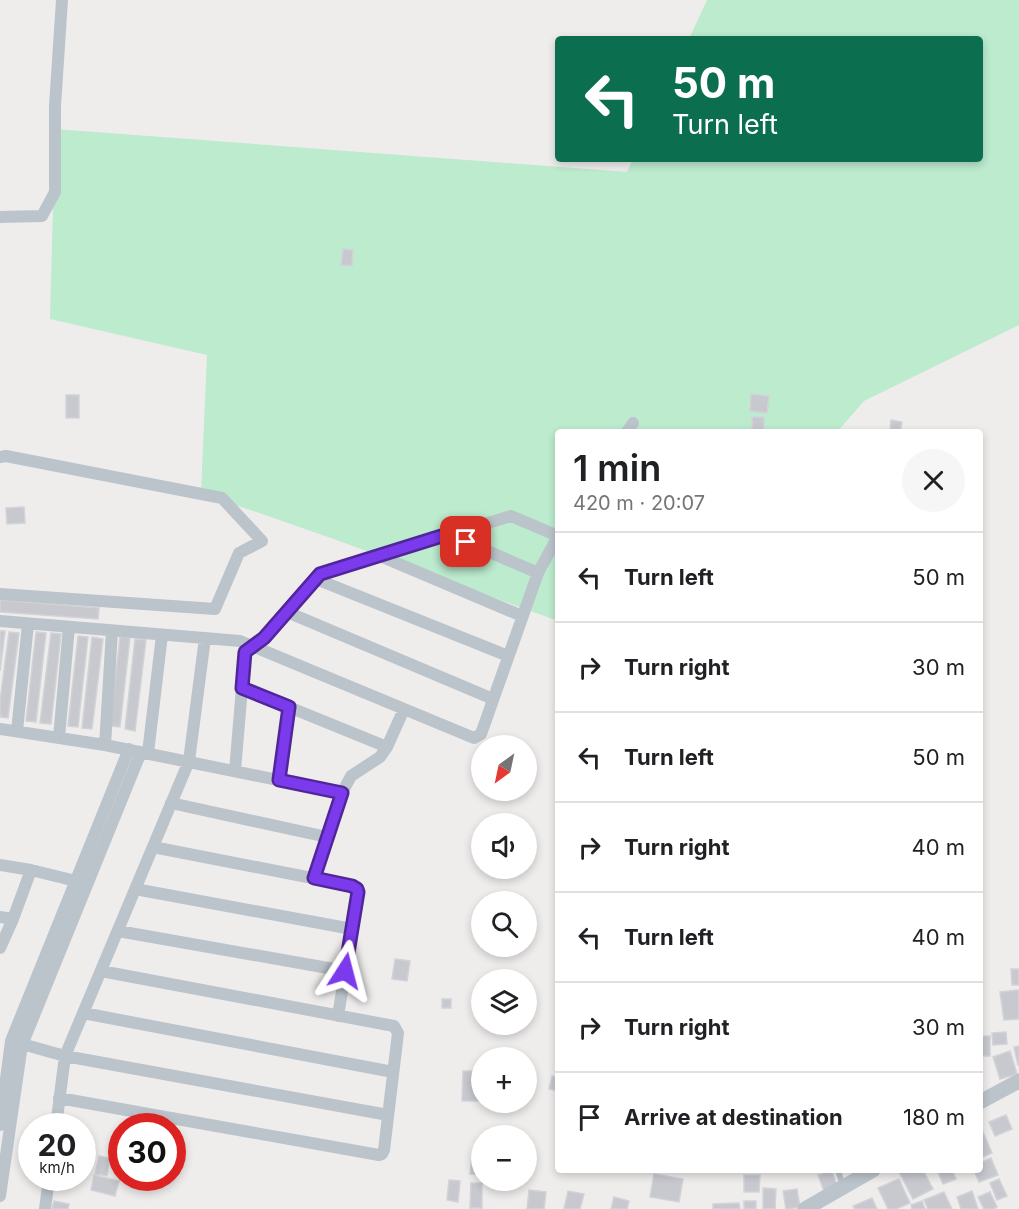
<!DOCTYPE html>
<meta charset="utf-8">
<style>
:root{--surface:#fff;--page:#f6f6f6;--text:#202124;--muted:#757577;--line:#e0e0e0}
body{margin:0;font-family:Inter,sans-serif;background:var(--page);color:var(--text);height:100vh;display:flex;flex-direction:column;font-size:22px;white-space:nowrap}
*{box-sizing:border-box;margin:0}
p{font-size:20px;color:var(--muted)}
.icon{flex:none;width:33px;height:33px;fill:none;stroke:currentColor;stroke-width:2;stroke-linecap:round;stroke-linejoin:round}
.map{position:relative;flex:1;overflow:hidden}
.panel{position:absolute;left:555px;top:429px;width:428px;height:744px;display:flex;flex-direction:column;background:var(--surface);border-radius:6px;box-shadow:0 3px 9px #0003}
.panel>*{flex:none}
.banner{position:absolute;left:555px;top:36px;width:428px;height:126px;border-radius:6px;box-shadow:0 3px 9px #0003;background:#0b6e4f;color:#fff;overflow:hidden}
.needle{width:39px;rotate:213deg}
.tools{position:absolute;left:471px;top:735px;display:grid;gap:12px}
.tools a{display:grid;place-items:center;width:66px;height:66px;border-radius:50%;background:var(--surface);box-shadow:0 3px 9px #0003;font-size:30px}
.speed{position:absolute;left:18px;top:1113px;display:flex;gap:12px;font-size:30px;font-weight:700;text-align:center}
.speed>*{display:grid;place-content:center;width:78px;height:78px;border-radius:50%;background:var(--surface);box-shadow:0 3px 9px #0003;line-height:1}
.speed small{font-size:15px;font-weight:400}
.speed .limit{border:9px solid #d22;background:#fff;color:#111}
.pin{position:absolute;display:grid;place-items:center;width:51px;height:51px;color:#fff;margin:-26px;border-radius:12px;box-shadow:0 3px 9px #0006}
.me{position:absolute;width:66px;margin:-33px;rotate:9deg;stroke-linejoin:round;filter:drop-shadow(0 0 4px #0008)}
.turn{display:flex;align-items:center;gap:21px;height:126px;padding:0 18px;font-size:27px}
.turn .icon{width:78px;height:78px;stroke-width:2.5}
.turn b{display:block;font-size:42px;line-height:51px}
.round{display:grid;place-items:center;flex:none;width:63px;height:63px;border-radius:32px;background:var(--page)}
.overview{display:flex;align-items:center;justify-content:space-between;height:102px;padding:0 18px}
h1{font-size:36px;font-weight:600;line-height:45px}
ul{padding:0;list-style:none}
li{display:flex;align-items:center;gap:18px;height:90px;padding:0 18px;border-top:2px solid var(--line)}
li div{flex:1}
li b{display:block;font-size:22px}
li em{font-style:normal}
.map>svg:first-child{display:block}
.green{fill:#bcebce}
.building{fill:#c7c9cf;stroke:#d1d3d8;stroke-width:1.5}
.lines{fill:none;stroke-linecap:round;stroke-linejoin:round}
.service{stroke:#bbc4cb;stroke-width:6}
.minor{stroke:#bbc4cb;stroke-width:12}
.tertiary{stroke:#bbc4cb;stroke-width:15}
.route-casing{stroke:#51269a;stroke-width:15}
.route{stroke:#7c3aed;stroke-width:10}
</style>
<div class="map">
<svg width="1019" height="1209" viewBox="0 0 1019 1209">
<rect width="100%" height="100%" fill="#efecec"/>
<!-- green -->
<path class="green" d="M707,0h312v325l-155,76 -27,31h-279v189l-227,-83 -130,-45 6,-138 -157,-36 5,-190 572,43 6,-13h347v-120h-291z"/>
<!-- building -->
<path class="building" d="M343,249l10,1 -1,16 -11,-1z
M751,394l18,2 -2,17 -17,-2z
M66,395h13v23h-13z
M752,417h12v14h-12z
M891,420l11,2 -2,10h-10z
M24,507l1,16 -18,1 -1,-16z
M0,600l99,8 -1,11 -98,-7z
M0,631h5l-5,40z
M9,632l10,1 -11,85 -8,-1v-16z
M36,632l10,1 -10,89 -10,-1z
M51,633l10,1 -10,90 -11,-1z
M78,636l10,1 -10,90 -10,-1z
M92,637l11,2 -11,90 -10,-1z
M120,637l10,1 -10,89 -10,-1z
M135,639l11,1 -11,91 -10,-2z
M395,959l15,2 -3,20 -15,-2z
M1011,969h8v16h-7z
M1019,990v29l-15,1 -4,-28z
M442,999h9v9h-9z
M1006,1032l1,12 -14,1 -1,-12z
M980,1036h10v20h-10z
M1019,1046v19h-1l-4,-18z
M1010,1051l7,23 -17,5 -7,-22z
M463,1071h19l-1,30h-19z
M552,1076l6,1v14l-9,-2z
M1006,1115l6,14 -17,7 -6,-14z
M980,1125l12,28 -12,5z
M99,1156l11,2 -3,18 -12,-2z
M472,1157l10,1v17l-12,-1z
M991,1158l7,17 -19,7 -5,-12h6v-7z
M903,1170h20l10,19 -20,10 -14,-27z
M937,1170h15l4,9 -13,5z
M832,1171l5,15 -13,5 -6,-16z
M654,1174l29,5 -4,23 -29,-5z
M94,1175l25,6 -4,15 -24,-6z
M744,1175h16l-1,17h-15z
M899,1179l11,24 -14,6h-8l-10,-21z
M999,1179l8,17 -10,4 -7,-17z
M449,1180l11,1 -2,21 -11,-2z
M471,1183h11v25h-12z
M763,1188l13,1 -1,20h-12z
M797,1189l3,18 -14,2 -3,-18z
M529,1190l17,2 -2,17h-17z
M568,1191l16,3 -4,15h-16z
M972,1191l6,18h-17l-4,-12z
M944,1192l8,17h-24l-4,-9z
M990,1192l7,15 -4,2h-9l-6,-12z
M614,1197l15,4 -2,8h-16z
M872,1198l5,11h-22l-2,-3z
M54,1201l15,3 -1,5h-16z
M744,1201h12v8h-12z
M922,1201l3,8h-13l-1,-4z
M739,1203l1,6h-27v-5z"/>
<g class="lines">
<!-- service -->
<path class="service" d="M838,1170l5,17"/>
<!-- minor -->
<path class="minor" d="M0,217l42,-1 13,-24v-86l7,-106
M627,432l6,-9
M0,457l6,-1 216,42 40,43 -23,12 -24,56 -215,-15
M448,534l90,39
M380,556l142,60
M316,579l192,77
M287,612l206,87
M0,621l240,20 234,97 7,-4 57,-161 20,-37
M242,688l145,59
M0,729l105,16 237,48
M17,731l11,-107
M59,737l10,-110
M105,745l7,-114
M148,753l14,-118
M235,771l10,-119 19,-14 56,-64 191,-58 47,20
M279,780l10,-73
M171,803l156,34
M153,847l200,39 4,3 1,3 -20,124
M0,865l31,5 53,13
M314,878l28,-85 9,-17 29,-19 7,-10 17,-38
M135,889l217,40
M0,917l13,2
M118,931l227,40
M0,948l13,-29 18,-49
M83,1013l310,59
M15,1042l50,14 323,59
M59,1098l320,57 3,-1 2,-4 14,-117 -4,-7 -293,-55
M0,1125l11,-84 118,-292
M56,1126l9,-70 124,-295 16,-123
M82,1149l8,1
M0,1196l22,-151 119,-293
M45,1209l4,-31"/>
<!-- tertiary -->
<path class="tertiary" d="M980,1102l39,-21
M805,1209l68,-39"/>
</g>
<g class="lines">
<!-- route casing -->
<g class="route-casing">
<path id="route" d="M345,971l13,-79 -1,-3 -5,-3 -38,-8 28,-85 -63,-13 10,-73 -47,-19 3,-36 19,-14 56,-64 128,-40 18,8"/>
</g>
<!-- route -->
<use href="#route" class="route"/>
</g>
</svg>
<div class="tools">
<a><svg class="needle" viewBox="-14 -14 28 28"><path d="M0-13l5 13h-10z" fill="#e53935"/><path d="M0 13l5-13h-10z" fill="#757577"/></svg></a>
<a><svg class="icon" aria-label="sound" viewBox="0 0 24 24"><path d="M4 9h4l5-4v14l-5-4H4zM17 9q2 3 0 6"/></svg></a>
<a><svg class="icon" aria-label="search" viewBox="0 0 24 24"><circle cx="10" cy="10" r="6"/><path d="M15 15l6 6"/></svg></a>
<a><svg class="icon" aria-label="layers" viewBox="0 0 24 24"><path d="M12 4l9 5-9 5-9-5zM3 14l9 5 9-5"/></svg></a>
<a>+</a>
<a>−</a>
</div>
<div class="speed"><div>20<small>km/h</small></div><div class="limit">30</div></div>
<div class="pin" style="left:466px;top:542px;background:#d93025"><svg class="icon" aria-label="arrive" viewBox="0 0 24 24"><path d="M6 21V4h12l-3 4 3 4H6"/></svg></div>
<svg class="me" style="left:345px;top:971px" viewBox="-20 -20 40 40"><path d="M0-17L14 15 0 8-14 15z" fill="#7c3aed" stroke="#fff" stroke-width="4"/></svg>
<div class="banner">
<div class="turn"><svg class="icon" aria-label="left" viewBox="0 0 24 24"><path d="M17 20v-9H6M10 6l-5 5 5 5"/></svg><div><b>50 m</b>Turn left</div></div>
</div>
<section class="panel">
<div class="overview"><div><h1>1 min</h1><p>420 m · 20:07</p></div><a class="round"><svg class="icon" aria-label="close" viewBox="0 0 24 24"><path d="M6 6l12 12M18 6L6 18"/></svg></a></div>
<ul>
<li><svg class="icon" aria-label="left" viewBox="0 0 24 24"><path d="M17 20v-9H6M10 6l-5 5 5 5"/></svg><div><b>Turn left</b></div><em>50 m</em></li>
<li><svg class="icon" aria-label="right" viewBox="0 0 24 24"><path d="M7 20v-9h11M14 6l5 5-5 5"/></svg><div><b>Turn right</b></div><em>30 m</em></li>
<li><svg class="icon" aria-label="left" viewBox="0 0 24 24"><path d="M17 20v-9H6M10 6l-5 5 5 5"/></svg><div><b>Turn left</b></div><em>50 m</em></li>
<li><svg class="icon" aria-label="right" viewBox="0 0 24 24"><path d="M7 20v-9h11M14 6l5 5-5 5"/></svg><div><b>Turn right</b></div><em>40 m</em></li>
<li><svg class="icon" aria-label="left" viewBox="0 0 24 24"><path d="M17 20v-9H6M10 6l-5 5 5 5"/></svg><div><b>Turn left</b></div><em>40 m</em></li>
<li><svg class="icon" aria-label="right" viewBox="0 0 24 24"><path d="M7 20v-9h11M14 6l5 5-5 5"/></svg><div><b>Turn right</b></div><em>30 m</em></li>
<li><svg class="icon" aria-label="arrive" viewBox="0 0 24 24"><path d="M6 21V4h12l-3 4 3 4H6"/></svg><div><b>Arrive at destination</b></div><em>180 m</em></li>
</ul>
</section>
</div>
